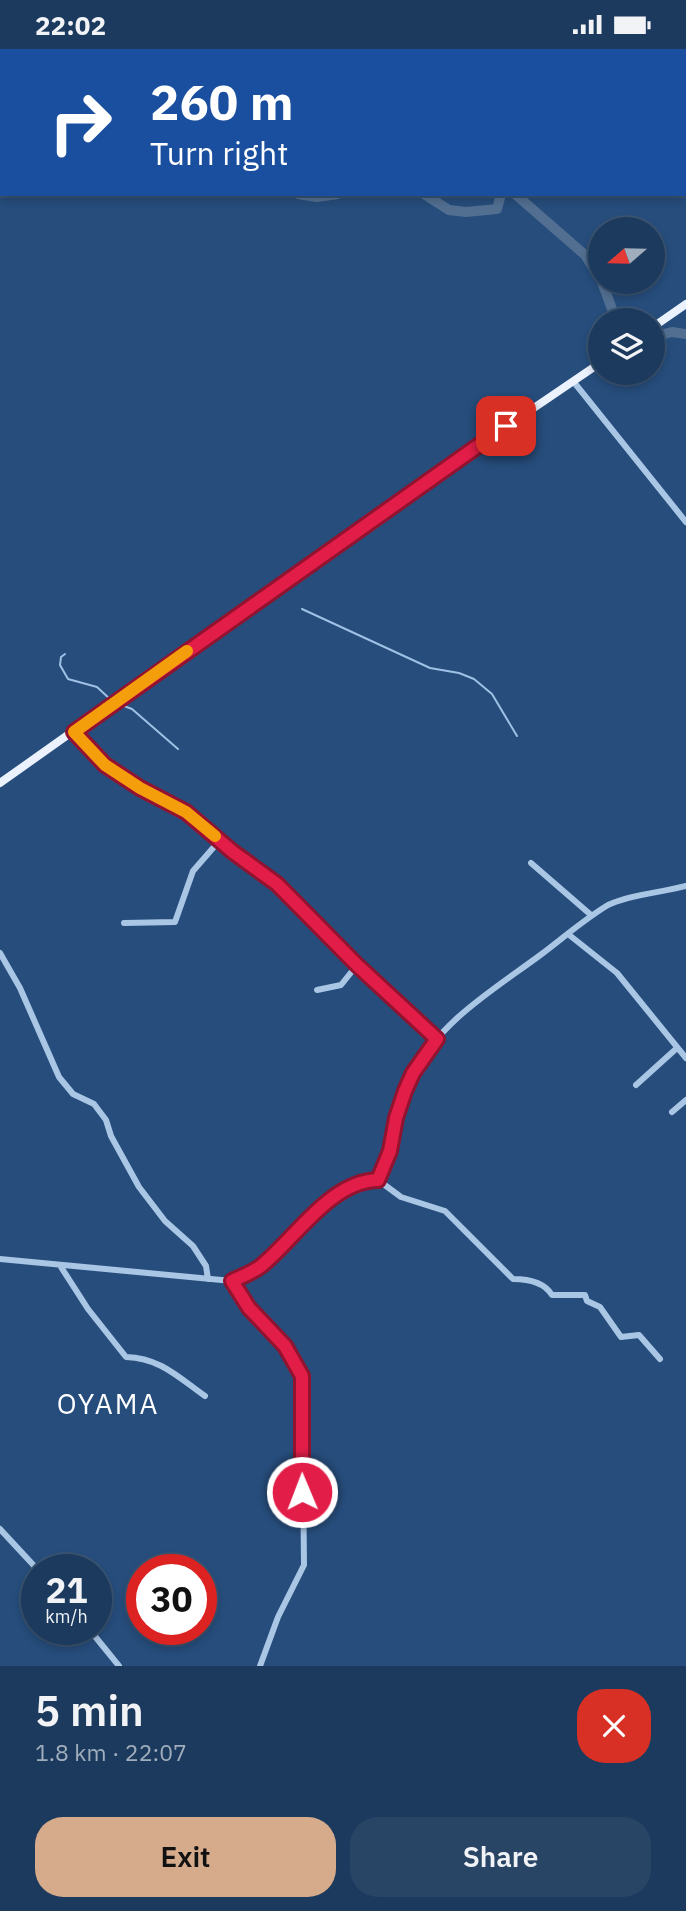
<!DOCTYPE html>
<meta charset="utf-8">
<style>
:root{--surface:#1c3a5d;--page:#294566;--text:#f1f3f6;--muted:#a0adbc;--line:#3a5472;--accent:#d6ab8b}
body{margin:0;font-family:"IBM Plex Sans",sans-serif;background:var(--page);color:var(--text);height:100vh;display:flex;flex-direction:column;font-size:26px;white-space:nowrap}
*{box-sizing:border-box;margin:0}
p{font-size:23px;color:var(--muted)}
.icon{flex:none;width:38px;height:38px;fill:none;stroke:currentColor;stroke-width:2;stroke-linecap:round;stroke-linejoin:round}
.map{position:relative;height:1617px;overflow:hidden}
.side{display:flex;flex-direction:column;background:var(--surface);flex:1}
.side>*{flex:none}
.hud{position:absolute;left:0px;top:0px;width:686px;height:147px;box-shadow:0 4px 10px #0003,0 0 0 2px var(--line);background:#1a4fa0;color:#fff;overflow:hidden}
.needle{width:46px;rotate:250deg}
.fabs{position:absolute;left:588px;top:168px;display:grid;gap:14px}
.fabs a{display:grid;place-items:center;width:77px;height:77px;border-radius:50%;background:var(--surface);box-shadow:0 4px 10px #0003,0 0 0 2px var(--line);font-size:35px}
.speed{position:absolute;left:21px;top:1505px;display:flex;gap:14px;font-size:35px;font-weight:700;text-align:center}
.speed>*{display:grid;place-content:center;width:91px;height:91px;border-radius:50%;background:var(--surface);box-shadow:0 4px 10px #0003,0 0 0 2px var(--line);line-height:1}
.speed small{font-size:18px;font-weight:400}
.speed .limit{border:10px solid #d22;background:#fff;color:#111}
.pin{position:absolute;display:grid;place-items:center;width:60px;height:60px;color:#fff;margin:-30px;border-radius:14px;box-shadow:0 4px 10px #0006}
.me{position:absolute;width:77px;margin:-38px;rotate:359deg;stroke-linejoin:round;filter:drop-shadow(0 0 5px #0008)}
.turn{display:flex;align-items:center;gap:24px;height:147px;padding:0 35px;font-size:32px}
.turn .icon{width:91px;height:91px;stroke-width:2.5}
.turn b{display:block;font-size:49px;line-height:60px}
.round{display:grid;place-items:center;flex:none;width:74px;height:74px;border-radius:28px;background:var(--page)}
.headline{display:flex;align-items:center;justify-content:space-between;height:119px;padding:0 35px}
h1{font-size:42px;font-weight:600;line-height:52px}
.primary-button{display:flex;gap:14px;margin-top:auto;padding:14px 35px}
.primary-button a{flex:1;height:80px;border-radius:28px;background:var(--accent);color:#111;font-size:28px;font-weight:600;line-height:80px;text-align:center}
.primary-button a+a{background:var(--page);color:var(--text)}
.status{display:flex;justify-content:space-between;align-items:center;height:49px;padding:0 35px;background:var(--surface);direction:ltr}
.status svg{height:19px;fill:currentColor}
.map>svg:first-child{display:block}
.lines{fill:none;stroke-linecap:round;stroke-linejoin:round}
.stream{stroke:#9fc1e5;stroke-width:2}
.river{stroke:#526f91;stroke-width:10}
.minor{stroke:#aac6e5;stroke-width:6}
.major{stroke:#ebf2fd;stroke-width:8}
.route-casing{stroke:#92132f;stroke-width:18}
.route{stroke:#e11d48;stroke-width:12}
.slow{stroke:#f59e0b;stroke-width:12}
.labels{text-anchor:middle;stroke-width:5;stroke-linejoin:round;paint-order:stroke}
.quarter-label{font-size:28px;letter-spacing:2px;fill:#fff;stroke:#264d7c}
</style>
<div class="status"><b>22:02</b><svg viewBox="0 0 49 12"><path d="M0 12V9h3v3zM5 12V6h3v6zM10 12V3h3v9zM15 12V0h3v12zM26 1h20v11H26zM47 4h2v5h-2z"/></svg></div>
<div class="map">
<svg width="686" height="1617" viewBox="0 0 686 1617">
<rect width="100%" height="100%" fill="#264d7c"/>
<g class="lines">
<!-- stream -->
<path class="stream" d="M302,560l128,59 29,5 15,6 18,15 25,42
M65,605l-4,3 -1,8 8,14 29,8 14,13
M116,654l16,6 46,40"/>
<!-- river -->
<path class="river" d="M176,0v2
M298,145l19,3 21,-3
M424,145l25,16 17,2 31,-3 4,-15
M515,145l70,61 15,23
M602,233l14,38
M653,288l19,-5 14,2"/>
<!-- minor -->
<path class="minor" d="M573,332l113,141
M74,683l31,32 35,24 46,24 47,40 44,32 80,81 80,74
M531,814l60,52
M124,874l51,-1 18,-51 27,-31
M568,885l49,39 69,85
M0,904l20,35 39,89 14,17 21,10 12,16 5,16 28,51 26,34 28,25 13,20 2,13
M317,941l24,-5 16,-20
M636,1036l41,-37
M672,1063l14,-12
M378,1131l23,17 44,14 68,68c14,0 31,3 39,16h33l2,6 13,6 21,30 18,-2 21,24
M0,1210l232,22c10,-5 20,-8 29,-15 34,-27 69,-85 117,-86 15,-34 17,-72 35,-106 27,-53 80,-84 126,-118 23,-17 44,-36 69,-51 24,-11 52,-12 78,-19
M61,1218l27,42 38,48c34,1 52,20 79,39
M232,1232l17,27 36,38 17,30 2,189 -26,52 -18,49
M0,1480l38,41
M89,1580l30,37"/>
<!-- major -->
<path class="major" d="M653,278l33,-23
M0,734l416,-295 184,-125"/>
</g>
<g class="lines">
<!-- route casing -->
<g class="route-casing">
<path id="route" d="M302,1443v-116l-17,-30 -36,-38 -17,-27c10,-5 20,-8 29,-15 34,-27 69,-85 117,-86l12,-29 6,-33 9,-27 8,-18 24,-34 -80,-74 -80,-81 -44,-32 -47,-40 -46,-24 -35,-23 -31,-33 432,-306"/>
</g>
<!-- route -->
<use href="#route" class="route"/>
<!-- slow -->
<path class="slow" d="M187,602l-113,81 31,33 35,23 46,24 29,24"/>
</g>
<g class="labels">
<!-- quarter labels -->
<g class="quarter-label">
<text x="108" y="1365">OYAMA</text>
</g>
</g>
</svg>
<div class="fabs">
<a><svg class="needle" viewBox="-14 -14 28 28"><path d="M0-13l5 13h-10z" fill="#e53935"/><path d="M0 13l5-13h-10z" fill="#a0adbc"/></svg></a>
<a><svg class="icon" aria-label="layers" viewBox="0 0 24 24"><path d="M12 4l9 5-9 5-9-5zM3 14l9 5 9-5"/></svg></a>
</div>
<div class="speed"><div>21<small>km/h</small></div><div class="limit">30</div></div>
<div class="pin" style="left:506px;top:377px;background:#d93025"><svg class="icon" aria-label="arrive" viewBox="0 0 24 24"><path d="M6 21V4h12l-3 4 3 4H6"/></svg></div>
<svg class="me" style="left:302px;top:1443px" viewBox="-20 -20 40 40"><circle r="17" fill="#e11d48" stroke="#fff" stroke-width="3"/><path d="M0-11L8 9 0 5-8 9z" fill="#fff"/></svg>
<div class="hud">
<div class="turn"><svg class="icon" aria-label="right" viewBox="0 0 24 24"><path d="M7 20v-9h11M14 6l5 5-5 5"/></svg><div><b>260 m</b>Turn right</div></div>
</div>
</div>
<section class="side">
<div class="headline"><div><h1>5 min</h1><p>1.8 km · 22:07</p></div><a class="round" style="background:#d93025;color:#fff"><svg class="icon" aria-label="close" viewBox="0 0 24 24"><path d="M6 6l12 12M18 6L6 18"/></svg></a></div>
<div class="primary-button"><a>Exit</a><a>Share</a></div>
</section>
